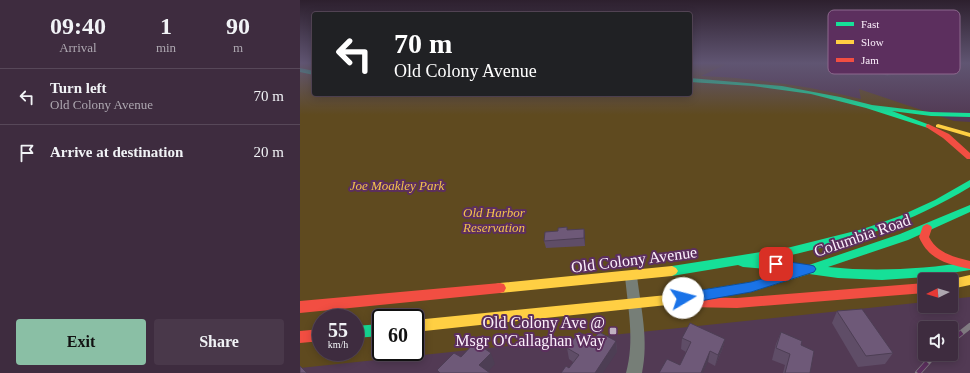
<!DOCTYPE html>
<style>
:root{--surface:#3e2c3f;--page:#49384a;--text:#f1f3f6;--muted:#ada7b0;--line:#574859;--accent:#8abfa5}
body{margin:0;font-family:Georgia,serif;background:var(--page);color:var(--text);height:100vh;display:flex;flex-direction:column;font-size:15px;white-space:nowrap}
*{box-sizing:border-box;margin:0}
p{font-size:13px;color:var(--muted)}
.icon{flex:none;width:22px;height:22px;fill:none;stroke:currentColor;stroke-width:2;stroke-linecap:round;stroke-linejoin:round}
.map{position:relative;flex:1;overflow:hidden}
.sheet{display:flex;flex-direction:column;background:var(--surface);width:300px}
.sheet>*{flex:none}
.banner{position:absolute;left:12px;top:12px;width:380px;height:84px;border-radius:4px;box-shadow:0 2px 10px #0003,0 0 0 1px var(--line);background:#202124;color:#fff;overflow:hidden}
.needle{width:26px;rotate:265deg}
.controls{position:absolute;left:618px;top:273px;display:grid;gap:8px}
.controls a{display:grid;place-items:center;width:40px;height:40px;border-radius:4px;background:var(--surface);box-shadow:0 2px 10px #0003,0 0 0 1px var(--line);font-size:20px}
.speed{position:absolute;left:12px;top:309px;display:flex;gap:8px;font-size:20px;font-weight:700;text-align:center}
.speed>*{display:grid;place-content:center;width:52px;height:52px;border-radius:50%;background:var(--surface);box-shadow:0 2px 10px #0003,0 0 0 1px var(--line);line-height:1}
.speed small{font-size:10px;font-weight:400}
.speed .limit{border:2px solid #111;border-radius:6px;background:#fff;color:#111}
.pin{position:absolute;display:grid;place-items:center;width:34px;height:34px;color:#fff;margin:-17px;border-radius:8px;box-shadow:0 2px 6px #0006}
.me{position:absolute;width:44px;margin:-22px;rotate:82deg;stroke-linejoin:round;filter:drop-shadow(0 0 3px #0008)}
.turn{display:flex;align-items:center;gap:14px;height:84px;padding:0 16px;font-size:18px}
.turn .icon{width:52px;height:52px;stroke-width:2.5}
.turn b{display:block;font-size:28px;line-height:34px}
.eta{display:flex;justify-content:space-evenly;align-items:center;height:68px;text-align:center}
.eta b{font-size:24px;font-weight:600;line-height:28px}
.cta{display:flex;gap:8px;margin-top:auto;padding:8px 16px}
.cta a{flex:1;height:46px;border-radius:4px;background:var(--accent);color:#111;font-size:16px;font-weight:600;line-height:46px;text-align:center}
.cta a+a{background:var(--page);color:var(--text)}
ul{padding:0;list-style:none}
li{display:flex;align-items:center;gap:12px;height:56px;padding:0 16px;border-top:1px solid var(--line)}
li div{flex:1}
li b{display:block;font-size:15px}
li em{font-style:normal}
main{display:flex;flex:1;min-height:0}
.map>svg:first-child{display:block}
.green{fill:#5f4a1f;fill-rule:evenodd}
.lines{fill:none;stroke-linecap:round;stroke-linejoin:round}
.street{fill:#767e77;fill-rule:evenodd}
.fast{fill:#16e098;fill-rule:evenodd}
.slow{fill:#ffcf43;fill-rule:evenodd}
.jam{fill:#f24e42;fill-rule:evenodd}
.rail-casing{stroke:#817b82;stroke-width:6}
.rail{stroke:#5c2f5e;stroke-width:4.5;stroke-dasharray:14;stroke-linecap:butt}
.wall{fill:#5f4d67}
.shaded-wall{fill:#4d3e54}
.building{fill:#6e5978;stroke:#4d3e54}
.route{fill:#1a73e8;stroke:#114b97}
.poi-dot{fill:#c0b0c1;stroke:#5c2f5e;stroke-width:1.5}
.labels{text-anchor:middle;stroke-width:4;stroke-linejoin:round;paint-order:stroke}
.park-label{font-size:13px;font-style:italic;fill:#f4c34c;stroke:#5c2f5e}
.near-street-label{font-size:16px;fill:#fcf0fc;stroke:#5c2f5e}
.near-poi-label{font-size:16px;fill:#fcf0fc;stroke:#5c2f5e;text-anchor:end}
.key{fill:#5c2f5e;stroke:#8c698d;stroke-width:1}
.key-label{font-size:11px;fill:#fcf0fc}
</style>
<main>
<section class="sheet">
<div class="eta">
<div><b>09:40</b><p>Arrival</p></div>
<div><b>1</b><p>min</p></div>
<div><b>90</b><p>m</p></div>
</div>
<ul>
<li><svg class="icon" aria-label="left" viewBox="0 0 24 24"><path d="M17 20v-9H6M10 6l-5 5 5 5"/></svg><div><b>Turn left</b><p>Old Colony Avenue</p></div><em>70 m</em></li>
<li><svg class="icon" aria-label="arrive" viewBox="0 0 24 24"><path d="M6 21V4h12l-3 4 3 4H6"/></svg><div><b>Arrive at destination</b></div><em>20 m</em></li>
</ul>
<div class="cta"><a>Exit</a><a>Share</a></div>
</section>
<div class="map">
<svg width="670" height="373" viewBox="0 0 670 373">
<rect width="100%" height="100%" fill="#523a54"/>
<!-- green -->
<path class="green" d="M0,63h14v31h376v-31h39l-28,13c54,2 107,10 160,23l-2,-10 95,32 16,1v175l-19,2v-19h-26v22l-625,66zM21,318h34v34h-34zM81,318h34v34h-34z"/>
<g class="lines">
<!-- street -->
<path class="street" d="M331,271l4,2 2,3c4,33 12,64 5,97h-16c9,-32 2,-64 -1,-97l2,-3z"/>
<!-- fast -->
<path class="fast" d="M0,68l14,3v4l-14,-3z
M390,78l92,8 58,11 32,8 59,7 39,1v4l-39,-1 -39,-5 38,14v2l-2,1 -62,-20 -55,-14 -58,-8 -63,-4z
M670,180v7c-64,39 -129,58 -202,73l41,5 91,-31 70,-29v7l-62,28 -80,27c48,5 95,2 142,-5v8l-44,7 -44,3 -44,-2 -29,-4 -58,18 -46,7 -4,-1 -2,-4 2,-4 50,-8 37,-11 -45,-4 -5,-2 -66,11 -4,-2 -2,-3 2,-3 4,-2 115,-18 76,-19 37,-13 35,-16z
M81,324v12l-26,2v-12z"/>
<!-- slow -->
<path class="slow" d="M638,124l32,9v4l-34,-10v-2z
M372,266l4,2 2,3 -2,3 -4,2 -172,17 -4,-1 -2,-4 2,-4 4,-1z
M670,275v10l-19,4v-9h-3z
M405,289l4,1 2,4 -2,4 -42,7 -252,27v-12l252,-25z"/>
<!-- jam -->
<path class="jam" d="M628,124l21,10 21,19v6h-3l-24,-21 -17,-11v-2z
M627,224l4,2 1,2 -3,9c8,16 25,20 41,24v8c-23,-5 -41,-9 -51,-32l4,-11z
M200,283l4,1 2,4 -2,4 -4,1 -200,20v-12z
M625,283v10l-188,15 -50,-1 -5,-1 -1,-4 1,-4 5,-1 50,1z
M21,329v12l-21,2v-12z"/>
<!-- rail casing -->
<g class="rail-casing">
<path id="rail" d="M651,341l19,-15
M618,373l17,-19"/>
</g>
<!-- rail -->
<use href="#rail" class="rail"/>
</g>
<!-- wall -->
<path class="wall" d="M544,63h91l-47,13z
M284,229l1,8v9l-39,2 -2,-7 24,-11z
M537,311l56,42 -8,11 -27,3 -26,-44z
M481,332l20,13 9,28h-27l2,-8 -13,-5 4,-16z
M382,338l43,1 -3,11 -7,16 -7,-4 -28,3 6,-13 -5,-3z
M293,340l23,1 1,11 -48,16 4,-6 -4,-3 -2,-11z"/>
<!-- shaded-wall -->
<path class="shaded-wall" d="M608,63h27l-47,13 4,-9z
M284,229l1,8v9l-1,-8z
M425,339l-3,11 -7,16 3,-11z
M316,341l1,11 -14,21h-8z
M410,351l-2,11 -5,11h-2z
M191,353l4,11 -8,9 -8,-8z"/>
<!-- building -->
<path class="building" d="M267,227v3l17,-1v9l-40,3 1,-9 13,-1v-3z
M562,309l31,44 -27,3 -29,-45z
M390,323l35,16 -7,16 -8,-4 -9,22h-42l8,-14 13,6 11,-23 -9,-4z
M279,332l14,8 6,-8 17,9 -21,32h-34l5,-7 3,2 10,-13 -12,-7z
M481,332l21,9 -1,4 13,6 -4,22h-25l5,-19 -14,-6z
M175,342l16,11 -12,12 11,8h-50l-3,-3 17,-17 7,4z
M0,366l7,7h-7z"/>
<!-- sky -->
<linearGradient id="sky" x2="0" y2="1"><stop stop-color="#2d202e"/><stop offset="0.55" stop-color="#605572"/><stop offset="1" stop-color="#605572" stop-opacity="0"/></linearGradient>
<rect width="670" height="115" fill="url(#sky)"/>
<!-- route -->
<path class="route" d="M476,260l34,5 4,1 2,3 -2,3 -63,20 -68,12 -5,-2 -2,-4 2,-4 5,-1 68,-11 39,-11 -18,-4 -2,-3 2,-3z"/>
<!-- markers -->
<rect class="poi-dot" x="309" y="327" width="8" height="8" rx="2"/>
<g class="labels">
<!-- park labels -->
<g class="park-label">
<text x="97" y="190">Joe Moakley Park</text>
<text x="194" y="217">Old Harbor<tspan x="194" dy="15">Reservation</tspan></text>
</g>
<!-- near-street labels -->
<g class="near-street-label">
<text transform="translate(562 235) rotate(-19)" y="6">Columbia Road</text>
<text transform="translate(334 259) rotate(-7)" y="6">Old Colony Avenue</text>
</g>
<!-- near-poi labels -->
<g class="near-poi-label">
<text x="305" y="328">Old Colony Ave @<tspan x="305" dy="18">Msgr O'Callaghan Way</tspan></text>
</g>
</g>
<!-- legend -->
<rect x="528" y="10" width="132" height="64" rx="6" class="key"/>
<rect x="536" y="22" width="18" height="4" fill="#16e098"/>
<rect x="536" y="40" width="18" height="4" fill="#ffcf43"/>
<rect x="536" y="58" width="18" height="4" fill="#f24e42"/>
<g class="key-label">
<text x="561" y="28">Fast</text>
<text x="561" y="46">Slow</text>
<text x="561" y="64">Jam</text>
</g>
</svg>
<div class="controls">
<a><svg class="needle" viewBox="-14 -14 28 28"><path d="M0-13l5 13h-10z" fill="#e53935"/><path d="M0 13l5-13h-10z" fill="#ada7b0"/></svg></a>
<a><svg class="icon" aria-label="sound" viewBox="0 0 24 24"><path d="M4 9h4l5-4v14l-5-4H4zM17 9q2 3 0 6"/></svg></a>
</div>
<div class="speed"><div>55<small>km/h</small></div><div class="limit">60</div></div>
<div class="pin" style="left:476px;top:264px;background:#d93025"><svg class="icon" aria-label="arrive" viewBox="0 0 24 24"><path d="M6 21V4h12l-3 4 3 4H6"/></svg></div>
<svg class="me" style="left:383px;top:298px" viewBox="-20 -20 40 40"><circle r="19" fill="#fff"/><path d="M0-13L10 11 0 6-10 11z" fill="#1a73e8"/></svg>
<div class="banner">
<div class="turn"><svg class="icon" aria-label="left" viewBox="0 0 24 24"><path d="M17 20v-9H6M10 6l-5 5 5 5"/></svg><div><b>70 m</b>Old Colony Avenue</div></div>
</div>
</div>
</main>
